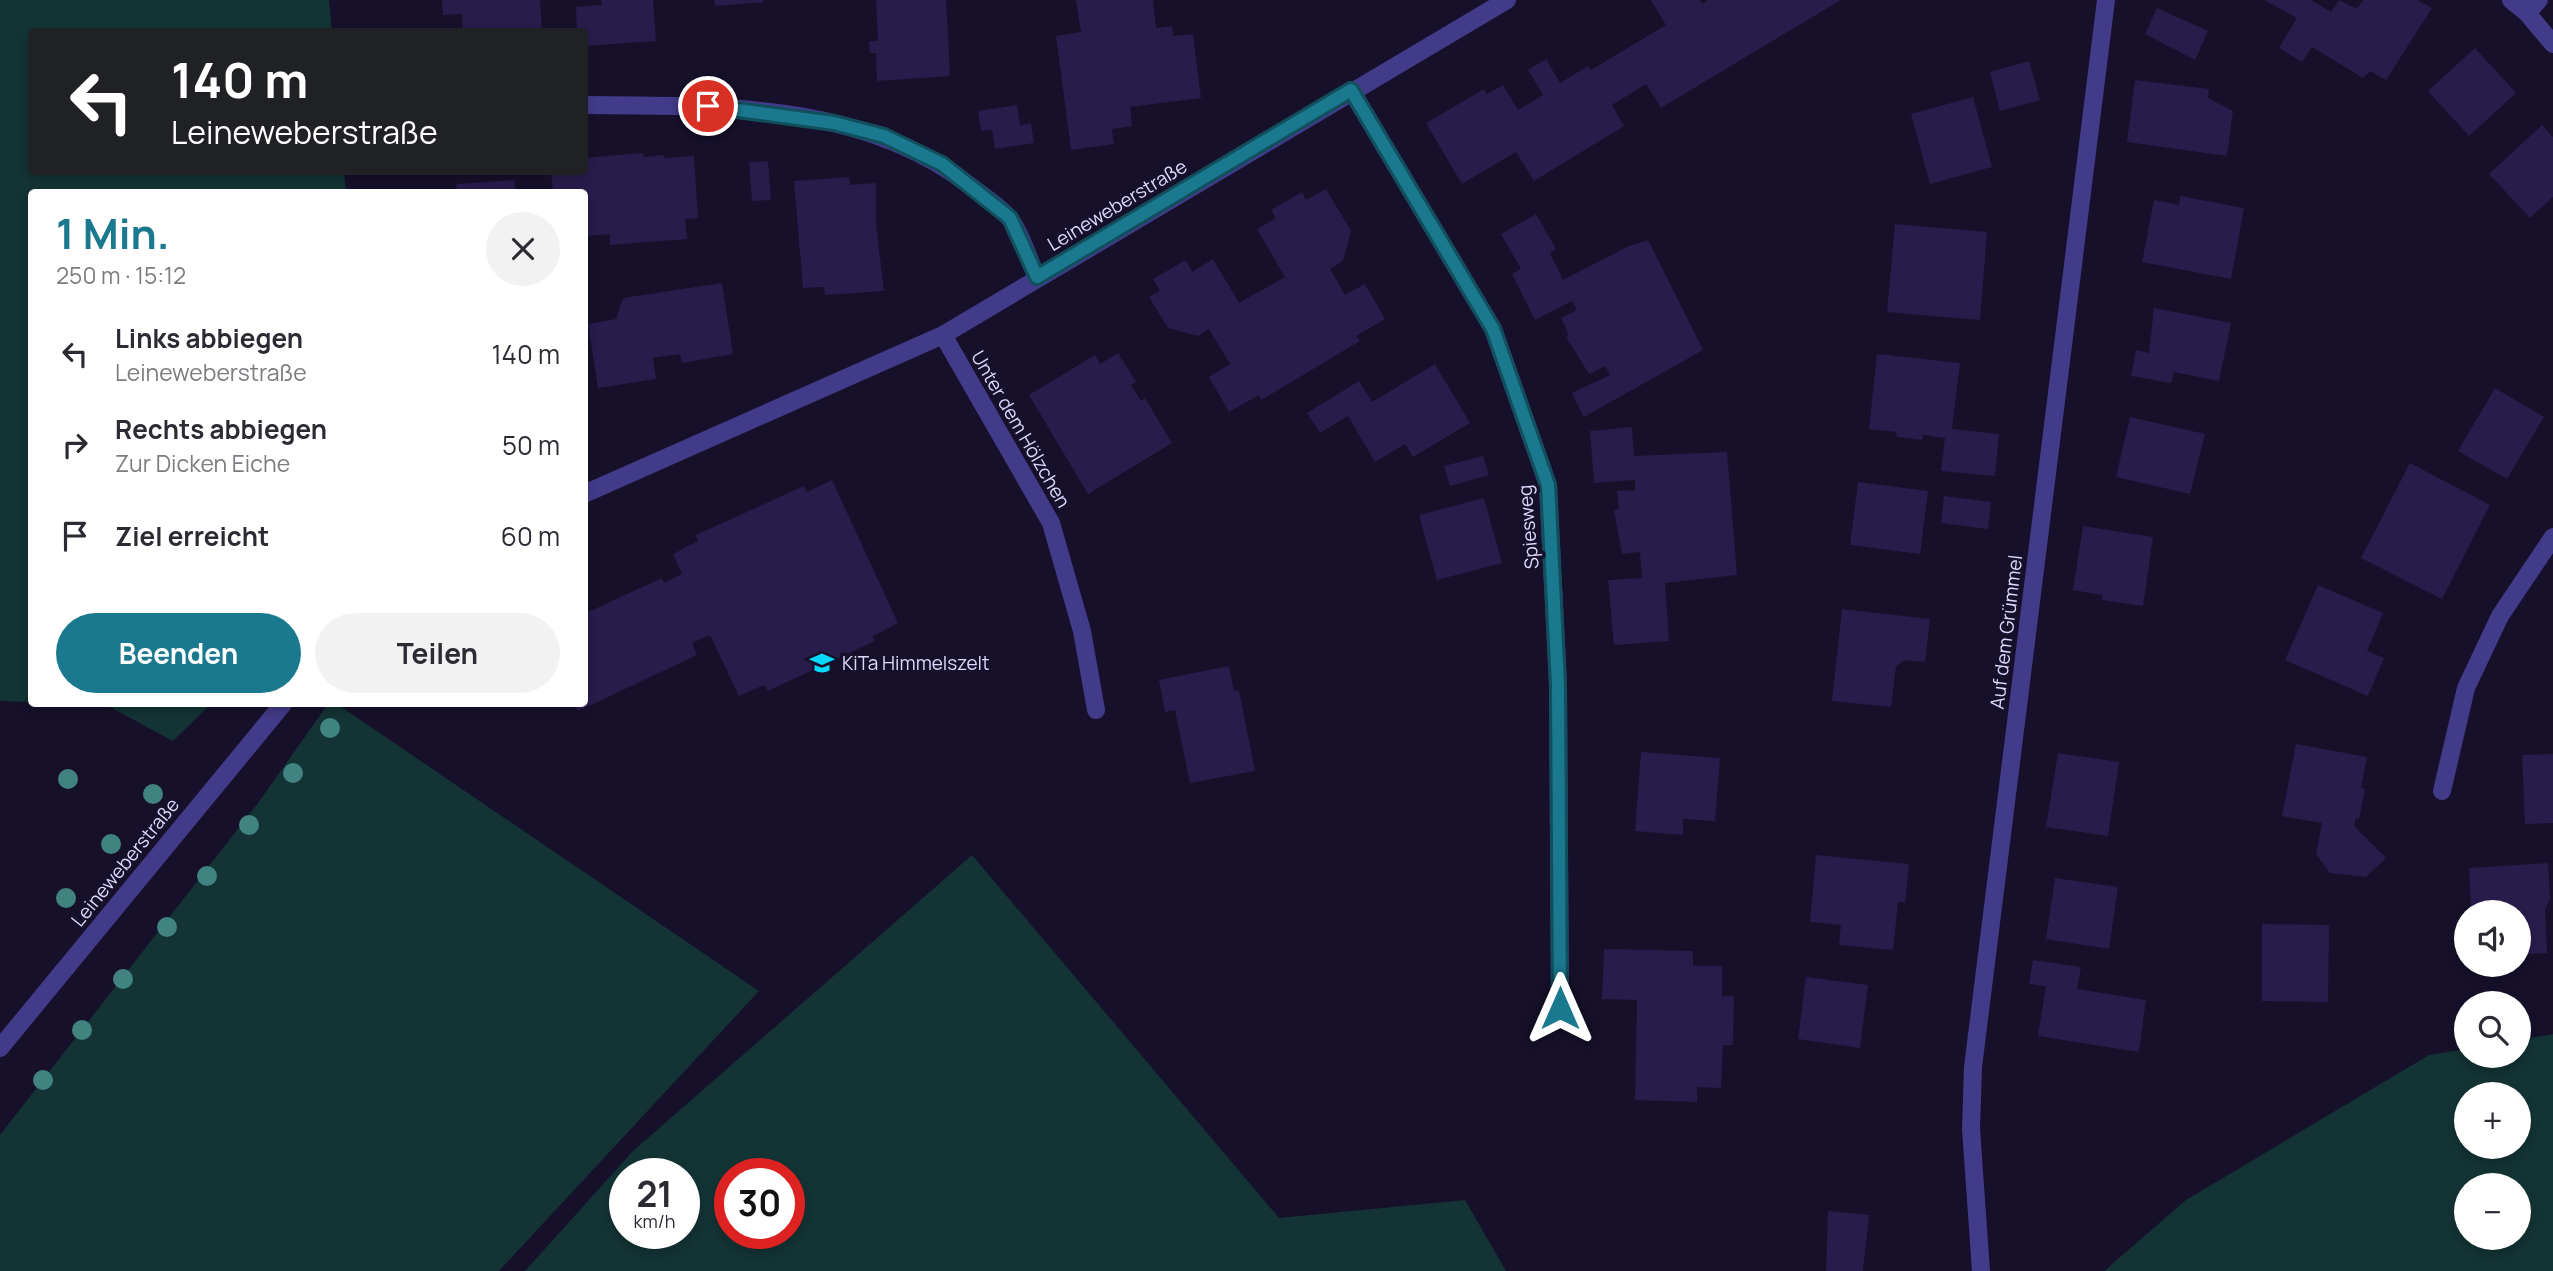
<!DOCTYPE html>
<html lang="de">
<meta charset="utf-8">
<style>
:root{--surface:#fff;--page:#f2f2f3;--text:#2b2b33;--muted:#7c7c81;--accent:#1a798f}
body{margin:0;font-family:Manrope,sans-serif;background:var(--page);color:var(--text);height:100vh;display:flex;flex-direction:column;font-size:26px;white-space:nowrap}
*{box-sizing:border-box;margin:0}
p{font-size:23px;color:var(--muted)}
.icon{flex:none;width:38px;height:38px;fill:none;stroke:currentColor;stroke-width:2;stroke-linecap:round;stroke-linejoin:round}
.map{position:relative;flex:1;overflow:hidden}
.sheet{position:absolute;left:28px;top:189px;width:560px;height:518px;display:flex;flex-direction:column;background:var(--surface);border-radius:7px;box-shadow:0 4px 10px #0003}
.sheet>*{flex:none}
.top-card{position:absolute;left:28px;top:28px;width:560px;height:147px;border-radius:7px;box-shadow:0 4px 10px #0003;background:#202124;color:#fff;overflow:hidden}
.controls{position:absolute;left:2454px;top:900px;display:grid;gap:14px}
.controls a{display:grid;place-items:center;width:77px;height:77px;border-radius:50%;background:var(--surface);box-shadow:0 4px 10px #0003;font-size:35px}
.speed{position:absolute;left:609px;top:1158px;display:flex;gap:14px;font-size:35px;font-weight:700;text-align:center}
.speed>*{display:grid;place-content:center;width:91px;height:91px;border-radius:50%;background:var(--surface);box-shadow:0 4px 10px #0003;line-height:1}
.speed small{font-size:18px;font-weight:400}
.speed .limit{border:10px solid #d22;background:#fff;color:#111}
.pin{position:absolute;display:grid;place-items:center;width:60px;height:60px;color:#fff;margin:-30px;border:4px solid #fff;border-radius:50%;box-shadow:0 2px 7px #0007}
.me{position:absolute;width:77px;margin:-38px;rotate:0deg;stroke-linejoin:round;filter:drop-shadow(0 0 5px #0008)}
.turn{display:flex;align-items:center;gap:24px;height:147px;padding:0 28px;font-size:32px}
.turn .icon{width:91px;height:91px;stroke-width:2.5}
.turn b{display:block;font-size:49px;line-height:60px}
.round{display:grid;place-items:center;flex:none;width:74px;height:74px;border-radius:37px;background:var(--page)}
.summary{display:flex;align-items:center;justify-content:space-between;height:119px;padding:0 28px}
h1{font-size:42px;font-weight:700;line-height:52px;color:var(--accent)}
.primary-button{display:flex;gap:14px;margin-top:auto;padding:14px 28px}
.primary-button a{flex:1;height:80px;border-radius:42px;background:var(--accent);color:#fff;font-size:28px;font-weight:700;line-height:80px;text-align:center}
.primary-button a+a{background:var(--page);color:var(--text)}
ul{padding:0;list-style:none}
li{display:flex;align-items:center;gap:21px;height:91px;padding:0 28px}
li div{flex:1}
li b{display:block;font-size:26px}
li em{font-style:normal}
.map>svg:first-child{display:block}
.green{fill:#133334;fill-rule:evenodd}
.building{fill:#281c4b}
.lines{fill:none;stroke-linecap:round;stroke-linejoin:round}
.minor{stroke:#423b89;stroke-width:18}
.tree{fill:#408381}
.route-casing{stroke:#114f5d;stroke-width:18}
.route{stroke:#1a798f;stroke-width:12}
.labels{text-anchor:middle;stroke-width:7;stroke-linejoin:round;paint-order:stroke}
.street-label{font-size:19px;fill:#dfd9ff;stroke:#16102a}
.poi-label{font-size:19px;fill:#dfd9ff;stroke:#16102a;text-anchor:start}
</style>
<div class="map">
<svg width="2553" height="1271" viewBox="0 0 2553 1271">
<rect width="100%" height="100%" fill="#16102a"/>
<!-- green -->
<path class="green" d="M0,0h329l3,31 -300,1v140h312l2,20h-314l-1,510 -31,-1z
M55,704h156l-38,37 -65,-35z
M328,704h9l422,287 -260,280h-499v-136l258,-332z
M972,855l307,363 186,-18 41,71h-981l108,-120zM684,1174v60h-59v-60zM730,1174h59v60h-59z
M2553,1034v237h-449l82,-71 243,-145 37,-6v6h52v-15zM2466,1094h52v52h-52zM2466,1185h52v52h-52z"/>
<!-- building -->
<path class="building" d="M442,0h98l2,32h-79l-1,-18 -19,1z
M601,0h52l3,41 -72,5v-14h-7l-1,-25 26,-2z
M714,0h49v2l-48,4z
M876,0h70l4,76 -73,5 -1,-28h-6l-1,-12h9z
M1076,0h77l3,28 16,-2 1,10 20,-2 8,64 -71,9 2,19 -20,3 2,15 -43,6 -15,-114 25,-4z
M1651,0h49l2,4 6,-4h133l-180,108 -15,-24 -34,21 12,21 -90,55 -18,-29 -54,32 -36,-61 58,-34 3,5 16,-9 15,25 25,-15 -15,-25 18,-11 14,24 28,-17 3,4 75,-45z
M2264,0h47l20,12 8,-12 18,9 6,-9h54l15,8 -46,72 -16,-9 -7,7 -51,-31 -10,15 -23,-14 18,-30z
M2157,8l51,23 -13,29 -50,-26z
M2475,48l41,45 -47,43 -41,-45z
M2029,61l11,39 -40,11 -10,-39z
M2135,80l74,9 -1,9 25,13 -6,45 -100,-14z
M1973,97l19,70 -62,17 -19,-70z
M1017,105l3,20 11,-2 3,20 -39,6 -3,-19 -11,1 -3,-20z
M2542,125l11,12v60l-23,21 -41,-44z
M642,153l3,4 19,-2v3l30,-2 4,62 -13,1 2,20 -77,6v-11l-26,2v-44h-31l-2,-20h33v-14z
M768,161l3,39 -19,1 -3,-39z
M849,177l1,8 26,-2v40l8,68 -59,4 -1,-8 -21,1 -9,-107z
M514,180l2,12h-59l-1,-8z
M1326,189l25,42 -8,30 -13,8 15,26 20,-11 20,35 -29,17 4,5 -99,59 -2,-5 -30,17 -20,-35 21,-13 -21,-35 -11,7 -30,-8 -19,-31 11,-6 -7,-12 33,-19 6,12 21,-13 26,44 46,-26 -28,-48 19,-11 -5,-8 31,-18 4,8z
M2180,196l64,12 -13,71 -89,-17 12,-62 25,5z
M1536,214l20,35 -6,4 13,27 66,-34 19,-6 55,110 -119,67 -12,-24 38,-18 -5,-9 -16,8 -23,-37 3,-2 -8,-17 16,-8 -5,-9 -37,19 -23,-46 9,-5 -20,-35z
M1895,224l92,8 -7,88 -93,-8z
M722,283l11,71 -51,9 -2,-9 -27,4 3,21 -58,9 -10,-64 28,-5 7,-21z
M2154,308l77,15 -12,58 -45,-9 -3,11 -40,-7 5,-26 13,3z
M1118,353l18,29 -5,3 10,16 4,-3 27,45 -84,51 -59,-99 66,-40 5,9z
M1877,354l83,9 -8,66 47,5 -4,42 -54,-5 4,-33 -22,-3v5l-26,-3 -1,-5 -27,-3z
M1435,364l35,59 -57,34 -8,-13 -30,18 -27,-46 -28,17 -13,-20 52,-32 13,21z
M2495,388l49,29 -37,62 -49,-28z
M2130,417l75,17 -15,60 -74,-17z
M1632,427l2,29 93,-4 10,123 -72,8 4,58 -55,4 -6,-65 34,-2 -2,-26 -18,2 -8,-44 5,-1 -2,-18 18,-1v-10l-41,3 -4,-52z
M1483,456l6,19 -39,11 -6,-20z
M2410,463l80,42 -48,94 -81,-41z
M832,480l66,143 -25,13 2,5 -47,22 -3,-6 -13,6 3,6 -47,22 -4,-6 -25,11 -29,-61 -18,8 5,12 -119,56 -4,-7h10v-90l78,-36 2,5 18,-9 -9,-20 25,-13 -2,-6 108,-49 3,6z
M1858,482l70,9 -8,63 -70,-9z
M1944,496l47,6 -3,27 -47,-6z
M1484,498l18,65 -65,17 -18,-65z
M2083,526l70,11 -10,69 -41,-6v-5l-29,-5z
M2318,585l65,28 -16,38 17,7 -16,38 -83,-36z
M1842,609l88,10 -5,43 -20,-2 -9,6 -5,41 -59,-6z
M1229,666l5,25 5,-1 16,81 -65,12 -15,-73 -10,2 -6,-32z
M2296,744l71,13 -6,31 4,1 -6,30 -3,-1 -2,8 32,32 -20,19 -36,-4 -14,-19 6,-31 -40,-7z
M1641,752l79,6 -5,63 -32,-2v16l-48,-4z
M2058,753l61,9 -11,74 -62,-9z
M2553,754v69l-28,1 -3,-69z
M1816,855l93,9 -4,39 -7,-1 -5,48 -54,-5 2,-20 -31,-3z
M2548,863l2,36 -5,10 2,44 -29,2v-43h-47l-2,-44z
M2055,878l63,9 -9,62 -63,-10z
M2262,924l67,1 -1,77 -66,-1z
M1604,949l89,2v15h29v30h12l-1,49h-10l-2,43 -24,-1v15l-62,-2 2,-100 -35,-1z
M2033,960l48,7 -4,22 69,11 -7,52 -101,-16 8,-50 -17,-2z
M1806,977l62,8 -8,63 -62,-9z
M1828,1211l41,4 -6,56h-37z"/>
<g class="lines">
<!-- minor -->
<path class="minor" d="M2511,0l16,13 26,31
M2527,13l12,-13
M1351,90l142,239 55,156 10,200 2,323
M584,105c133,1 280,-4 389,83 11,9 28,19 37,31 12,15 18,40 27,58
M943,335l108,188 31,108 14,79
M584,494l359,-159 564,-335
M2442,791l24,-103 34,-72 53,-79
M0,1048l283,-344
M1981,1271l-10,-142 2,-62 133,-1067"/>
</g>
<!-- trees -->
<g class="tree">
<circle cx="330" cy="728" r="10"/>
<circle cx="293" cy="773" r="10"/>
<circle cx="68" cy="779" r="10"/>
<circle cx="153" cy="794" r="10"/>
<circle cx="249" cy="825" r="10"/>
<circle cx="111" cy="844" r="10"/>
<circle cx="207" cy="876" r="10"/>
<circle cx="66" cy="898" r="10"/>
<circle cx="167" cy="927" r="10"/>
<circle cx="123" cy="979" r="10"/>
<circle cx="82" cy="1030" r="10"/>
<circle cx="43" cy="1080" r="10"/>
</g>
<g class="lines">
<!-- route casing -->
<g class="route-casing">
<path id="route" d="M708,106l126,17 50,13 58,28 68,54 27,59 314,-187 142,239 55,156 10,200 2,323"/>
</g>
<!-- route -->
<use href="#route" class="route"/>
</g>
<!-- icons -->
<defs>
<g id="school-bare" transform="scale(1.89)"><path d="M0-5L7-2L0 1L-7-2ZM-4 1L0 2.5L4 1V4Q0 6-4 4Z" fill="#05d9ff" stroke="#16102a" stroke-width="2.5" paint-order="stroke"/></g>
</defs>
<g fill-rule="evenodd">
<use href="#school-bare" x="822" y="663"/>
</g>
<g class="labels">
<!-- street labels -->
<g class="street-label">
<text transform="translate(1117 205) rotate(-31)" y="7">Leineweberstraße</text>
<text transform="translate(1021 429) rotate(60)" y="7">Unter dem Hölzchen</text>
<text transform="translate(1528 527) rotate(-95)" y="7">Spiesweg</text>
<text transform="translate(2006 632) rotate(-83)" y="7">Auf dem Grümmel</text>
<text transform="translate(125 862) rotate(-51)" y="7">Leineweberstraße</text>
</g>
<!-- poi labels -->
<g class="poi-label">
<text x="842" y="670">KiTa Himmelszelt</text>
</g>
</g>
</svg>
<div class="controls">
<a><svg class="icon" aria-label="sound" viewBox="0 0 24 24"><path d="M4 9h4l5-4v14l-5-4H4zM17 9q2 3 0 6"/></svg></a>
<a><svg class="icon" aria-label="search" viewBox="0 0 24 24"><circle cx="10" cy="10" r="6"/><path d="M15 15l6 6"/></svg></a>
<a>+</a>
<a>−</a>
</div>
<div class="speed"><div>21<small>km/h</small></div><div class="limit">30</div></div>
<div class="pin" style="left:708px;top:106px;background:#d93025"><svg class="icon" aria-label="arrive" viewBox="0 0 24 24"><path d="M6 21V4h12l-3 4 3 4H6"/></svg></div>
<svg class="me" style="left:1560px;top:1008px" viewBox="-20 -20 40 40"><path d="M0-17L14 15 0 8-14 15z" fill="#1a798f" stroke="#fff" stroke-width="4"/></svg>
<div class="top-card">
<div class="turn"><svg class="icon" aria-label="left" viewBox="0 0 24 24"><path d="M17 20v-9H6M10 6l-5 5 5 5"/></svg><div><b>140 m</b>Leineweberstraße</div></div>
</div>
<section class="sheet">
<div class="summary"><div><h1>1 Min.</h1><p>250 m · 15:12</p></div><a class="round"><svg class="icon" aria-label="close" viewBox="0 0 24 24"><path d="M6 6l12 12M18 6L6 18"/></svg></a></div>
<ul>
<li><svg class="icon" aria-label="left" viewBox="0 0 24 24"><path d="M17 20v-9H6M10 6l-5 5 5 5"/></svg><div><b>Links abbiegen</b><p>Leineweberstraße</p></div><em>140 m</em></li>
<li><svg class="icon" aria-label="right" viewBox="0 0 24 24"><path d="M7 20v-9h11M14 6l5 5-5 5"/></svg><div><b>Rechts abbiegen</b><p>Zur Dicken Eiche</p></div><em>50 m</em></li>
<li><svg class="icon" aria-label="arrive" viewBox="0 0 24 24"><path d="M6 21V4h12l-3 4 3 4H6"/></svg><div><b>Ziel erreicht</b></div><em>60 m</em></li>
</ul>
<div class="primary-button"><a>Beenden</a><a>Teilen</a></div>
</section>
</div>
